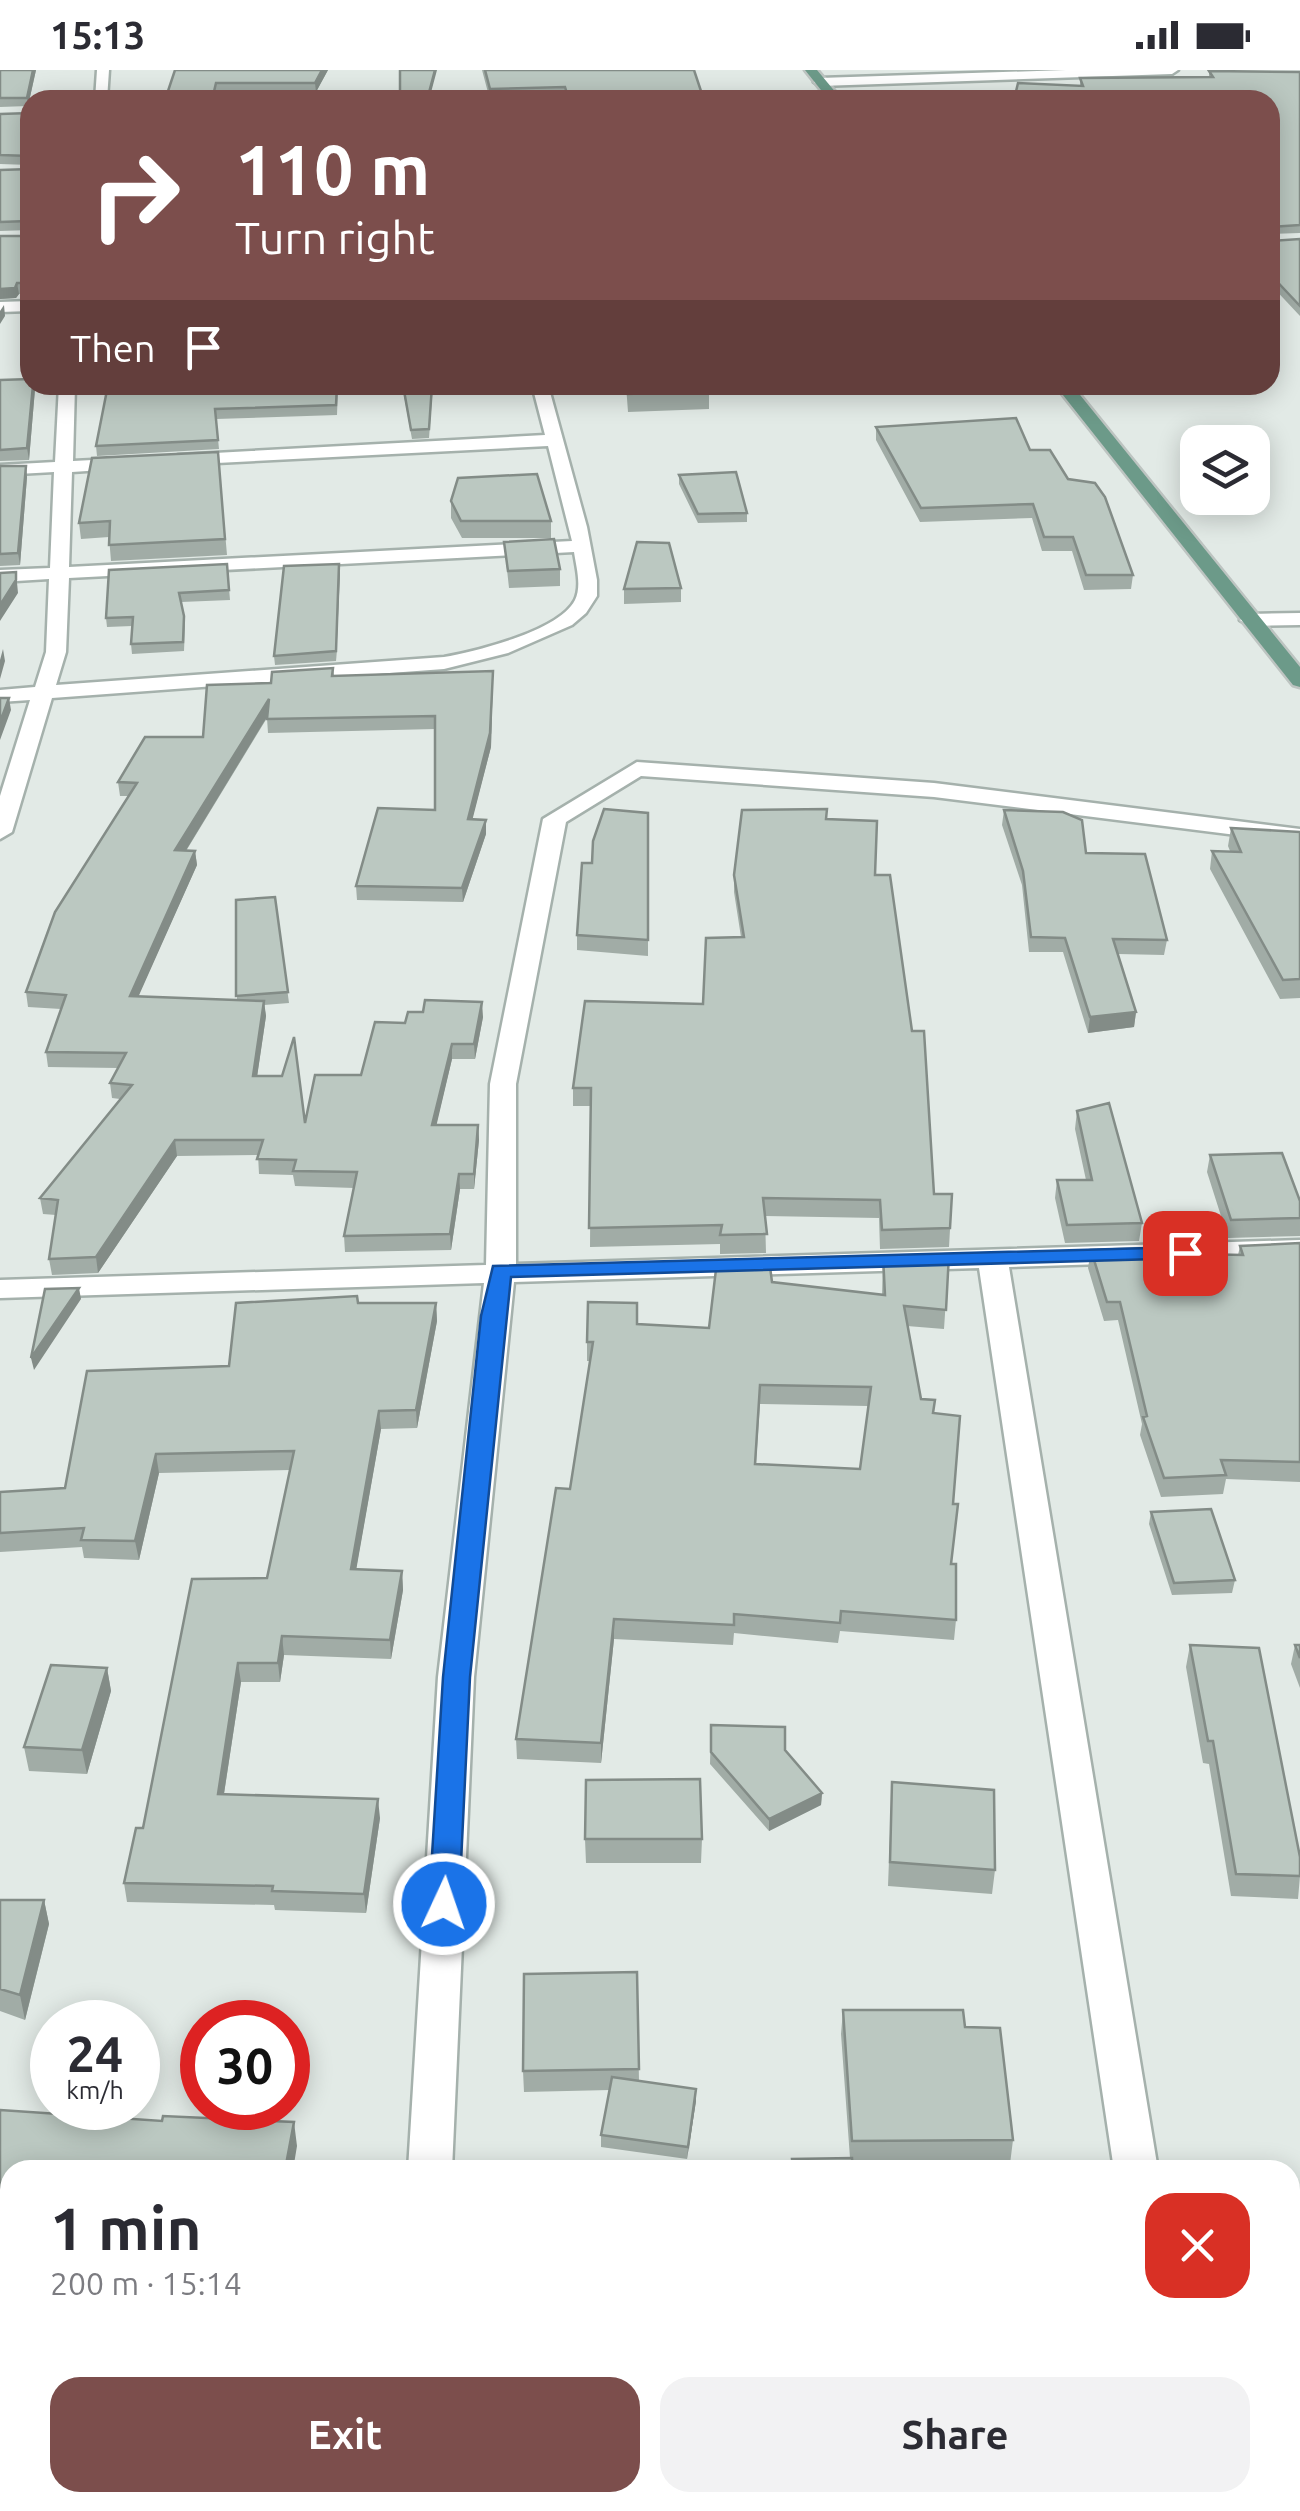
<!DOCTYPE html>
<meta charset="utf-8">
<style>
:root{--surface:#fff;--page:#f2f2f3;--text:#2b2b33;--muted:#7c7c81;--accent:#7c4e4c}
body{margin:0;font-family:Ubuntu,sans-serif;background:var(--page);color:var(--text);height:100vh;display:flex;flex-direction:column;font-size:38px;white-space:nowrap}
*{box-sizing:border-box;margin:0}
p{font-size:32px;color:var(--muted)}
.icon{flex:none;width:55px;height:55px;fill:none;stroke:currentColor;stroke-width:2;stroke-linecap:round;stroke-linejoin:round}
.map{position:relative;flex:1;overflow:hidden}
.panel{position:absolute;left:0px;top:2090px;width:1300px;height:352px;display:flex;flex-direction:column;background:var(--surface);border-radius:30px 30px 0 0;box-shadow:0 5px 25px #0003}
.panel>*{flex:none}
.hud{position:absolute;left:20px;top:20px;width:1260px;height:305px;border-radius:30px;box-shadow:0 5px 25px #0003;background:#7c4e4c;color:#fff;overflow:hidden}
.controls{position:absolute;left:1180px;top:355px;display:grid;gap:20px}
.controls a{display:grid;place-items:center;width:90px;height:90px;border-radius:20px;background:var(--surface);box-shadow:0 5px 25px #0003;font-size:50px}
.speed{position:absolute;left:30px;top:1930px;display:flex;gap:20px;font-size:50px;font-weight:700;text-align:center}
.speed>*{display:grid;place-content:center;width:130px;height:130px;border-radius:50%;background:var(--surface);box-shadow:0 5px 25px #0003;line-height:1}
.speed small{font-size:25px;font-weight:400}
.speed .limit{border:15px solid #d22;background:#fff;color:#111}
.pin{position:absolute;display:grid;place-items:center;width:85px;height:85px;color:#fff;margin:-42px;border-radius:20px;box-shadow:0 5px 15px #0006}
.me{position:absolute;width:110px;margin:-55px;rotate:3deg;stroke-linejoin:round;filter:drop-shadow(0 0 8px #0008)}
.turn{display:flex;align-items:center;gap:35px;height:210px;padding:0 50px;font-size:45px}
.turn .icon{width:130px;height:130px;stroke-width:2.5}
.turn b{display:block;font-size:70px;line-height:85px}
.then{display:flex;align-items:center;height:95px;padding:0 50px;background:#0003;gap:20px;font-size:38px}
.round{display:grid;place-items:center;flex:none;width:105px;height:105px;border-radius:30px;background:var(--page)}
.headline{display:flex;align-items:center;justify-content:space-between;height:170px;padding:0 50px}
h1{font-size:60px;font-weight:700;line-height:75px}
.action{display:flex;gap:20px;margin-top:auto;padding:20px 50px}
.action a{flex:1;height:115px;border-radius:30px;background:var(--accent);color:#fff;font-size:40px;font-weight:700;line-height:115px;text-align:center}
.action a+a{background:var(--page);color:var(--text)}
.status{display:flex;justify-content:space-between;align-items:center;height:70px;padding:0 50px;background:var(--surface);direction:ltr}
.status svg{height:28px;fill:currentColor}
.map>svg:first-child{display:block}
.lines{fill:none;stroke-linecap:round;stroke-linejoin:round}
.street-casing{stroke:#a5b1ac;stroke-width:5}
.primary-casing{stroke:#bdc4c1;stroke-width:5}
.street{fill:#fff;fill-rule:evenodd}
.primary{fill:#6c9a89;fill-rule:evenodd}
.wall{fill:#a1aca6;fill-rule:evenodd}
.shaded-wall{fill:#838c87}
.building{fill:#bbc8c1;stroke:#838c87;stroke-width:2.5;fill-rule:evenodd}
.route{fill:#1a73e8;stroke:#114b97;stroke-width:2.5}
</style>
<div class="status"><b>15:13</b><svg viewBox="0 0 49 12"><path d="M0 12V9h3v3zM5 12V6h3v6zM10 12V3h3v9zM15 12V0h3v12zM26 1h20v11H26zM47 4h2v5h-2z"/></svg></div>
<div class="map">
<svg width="1300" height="2441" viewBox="0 0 1300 2441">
<rect width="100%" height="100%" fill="#e2eae6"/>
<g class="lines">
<!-- street casing -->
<g class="street-casing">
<path id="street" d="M97,0h12l-2,30h-12z
M1066,0h112l-6,4 -352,12 -6,-4 6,-4z
M30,231v10l-30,1v-10z
M59,315h16l-2,76 59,-3 9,5 -9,5 -60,4 -3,95 503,-26 -24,-95 -370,19 -9,-5 9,-5 367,-20 -13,-50h16l39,142 10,53v16l-11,17 -14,12 -64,28 -64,16 -392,29 -40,134 -12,7v-43l30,-96 -30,2v-12l35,-3 11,-35 3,-73 -49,3v-12l50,-2 4,-96 -54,3v-10l55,-3zM574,482c2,14 8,34 1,48 -16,31 -98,51 -131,57l-388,28 10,-33 3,-74z
M1300,543v12l-50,1 -10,-6 10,-6z
M637,692l297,21 366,46v14l-366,-46 -293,-21 -75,46 -50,262v180l784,-24v18l-291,9 149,903h-44l-135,-902 -465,14 -40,395 -22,493h-44l30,-493 46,-394 -484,15v-18l486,-15 4,-181 53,-265z
M388,2432h48l-1,9h-48z
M1164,2432h48l1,9h-48z"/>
</g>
<!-- primary casing -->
<g class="primary-casing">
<path id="primary" d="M805,0h12l25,30h-13z
M1055,315h17l228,282v20l-7,-2z"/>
</g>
<!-- street -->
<use href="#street" class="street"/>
<!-- primary -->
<use href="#primary" class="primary"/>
</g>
<!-- wall -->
<path class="wall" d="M0,0h36l-8,36 -28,1z
M175,0h153l-12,22h-99l-2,8h-50z
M482,0h212l10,30h-214z
M1209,1l91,1v161l-30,1v-134l-190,-15v-7l129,-1z
M30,43v52l-30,-1v-50z
M30,99v61l-30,1v-61z
M30,162v61l-11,1 -3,4 -16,1z
M1270,167l1,4 29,-2v77l-30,-32z
M0,310l35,9 -6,71 -29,1z
M108,315h230l-1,30 -121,4 3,30 -122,7 -1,-10z
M402,315h31l-4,53 -17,1z
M626,315h83v24l-81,3z
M876,357l154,23 38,29 65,96 -2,14 -47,1 -12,-39h-30l-10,-33 -112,4 -44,-82z
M218,382l9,103 -116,6 -2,-24 -28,2 -2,-16z
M0,396l27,11 -7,88 -20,1z
M679,405l68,38v9l-49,1 -19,-39z
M451,431l100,20v17h-89l-11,-20z
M504,472l56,27v17l-51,2z
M227,494l3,36 -49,2 4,24 -1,25 -52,3 -1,-10 1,-18 -25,1 -1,-9z
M339,494l-3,97 -61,4 -1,-9z
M681,518v14l-57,2v-15z
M333,598l1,8 159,-5 -2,76 -19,72 14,15 -23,68 -106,-2 -1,-14 79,-76v-81l-167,4 -1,-15 -81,133h9l2,14 -59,131 99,4 -1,-100 39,-3 14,106 -25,2 2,11 -9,60 48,47 56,-48 44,-52 78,-6 -8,42h-23l-16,66h42l1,15 -5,49h-14l-9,61 -106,2 -1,-16 10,-48 -59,-2 -2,-11 -34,-1 -1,-19 -81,1 -79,117 -46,2 -3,-16 7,-44 -13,-1 -3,-16 80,-99 -8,-1 -2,-15 8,-15 -70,-1 -2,-15 15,-43 -33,-2 -2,-15 103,-196h-9l-2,-14 85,-45 68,-54z
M1004,740l82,43 81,87 -3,15 -46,-1 18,58 -2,15 -46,6 -25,-81h-34l-7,-67 -20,-60z
M648,743v143l-71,-6v-15l15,-72z
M827,749l48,56 59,319h18l-3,53 -69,2 -1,-31 -114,-2 1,37 -46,1v-10l-130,3 1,-141h-18v-18l130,-84 38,-67 -7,-45v-17z
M1231,758l69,4v166l-20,1 -70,-130 2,-18h18l-2,-5z
M1077,1041l65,112 -3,18 -74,2 -10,-45 2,-18h29l-11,-51z
M1210,1085l90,46v35l-72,2 -21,-66z
M1300,1173v239l-74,-3 -3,15 -62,3 -21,-62 2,-11 -24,-104 -14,1 -16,-53 3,-18 147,5 2,-9z
M949,1184l-5,75 -37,-3 14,73 12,14 20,91 -2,60 5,56 -2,20 -114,-9 -2,12 -104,-10 -1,12 -119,-6 -13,124 -84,-4 -1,-20 54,-250 20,-128h-3v-19l50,-18 72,4 63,-46 110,13 1,-39zM760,1334l108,2 -8,63 -104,-5z
M358,1233h78l1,18 -20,107 -36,1 -25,140 46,2 1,19 -12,69 -107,-4 -4,27h-39l-17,112 156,24 -14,95 -91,-3 -1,-5 -147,-3 -3,-19 19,-55 124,-250 23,-108 -131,3 -20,87 -55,-2 -2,-11 -82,5v-60l65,-4 164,-122z
M1151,1442l84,68 -3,13 -60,2 -23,-71z
M1190,1575l110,231 -2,23 -67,-3 -22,-132 -6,-1 -17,-96z
M1295,1575h5v43l-9,-24z
M107,1598l4,23 -24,83 -58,-3 -5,-24z
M711,1655l74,25 37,43 -1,12 -52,26 -59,-67z
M892,1712l103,88 -3,24 -104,-8z
M585,1769h117l-1,24h-115z
M0,1830h44l5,24 -24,96 -25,-9z
M637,1902l2,109 57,20 -9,58 -86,-12v-12l9,-45 -86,2 -1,-21z
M843,1940l122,17 48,113 -3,24 -157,1v5h-178h117v-11l58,-1 -9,-124z
M0,2040l297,36 -287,24v79h-3l-7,29z
M1290,2169h10v232l-6,3 -4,-30z
M10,2432h123l-1,9h-132z"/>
<!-- shaded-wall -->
<path class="shaded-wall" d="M33,0h3l-8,36 -1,-8z
M322,0h6l-12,22 -1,-9z
M435,0h2l-8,30h-2z
M17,213l2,11 -3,4 -16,1v-10z
M4,235l1,11 -5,8v-13z
M33,315h1l1,4 -6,71 -2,-12z
M26,396l1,11 -7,88 -2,-12z
M339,494l1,10 -4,87v-10z
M16,502l2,21 -18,28v-16z
M3,579l2,12 -5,18v-19z
M493,601l-2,76 -22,86 -1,-14z
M9,628l2,12 -11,30v-18z
M269,629l1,13 -93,153 -2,-15z
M486,750v14l-23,68 -1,-14z
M195,781l2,14 -65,146 -2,-15z
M264,931l2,15 -11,75 -2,-15z
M482,932l1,15 -8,42 -1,-15z
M1136,942l-2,15 -46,6 2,-16z
M452,974v15l-19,81 -1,-15z
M478,1055l1,15 -5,49v-15z
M175,1070l2,16 -79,117 -2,-16z
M459,1104l1,15 -9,61 -1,-16z
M79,1218l2,11 -47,71 -3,-12z
M436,1233l1,18 -20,107 -1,-18z
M379,1341l2,18 -28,159 -2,-19z
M156,1384l3,19 -20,87 -4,-19z
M402,1501l1,19 -12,69 -1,-19z
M614,1549v20l-13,124v-20z
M282,1566l2,19 -4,27 -2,-19z
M238,1593l3,19 -20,131 -3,-19z
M107,1598l4,23 -24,83 -5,-24z
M822,1723l-1,12 -52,26v-12z
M378,1729l2,19 -14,95 -2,-19z
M44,1830l5,24 -24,96 -5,-25z
M696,2019v12l-9,58 1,-12z
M294,2052l3,24 -4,24h-8z
M1,2156l6,23 -7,29v-48z
M1300,2386v15l-6,3z
M125,2432h8l-1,9h-5z"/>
<!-- building -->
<path class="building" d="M0,0h33l-6,28h-27z
M175,0h147l-7,13h-99l-4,17h-47z
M400,0h35l-8,30h-27z
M485,0h209l10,30h-135l-4,-13 -75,2z
M1209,1l91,1v153l-30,2v-127h-256l4,-17 65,3 -3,-8 133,-1z
M30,43v43l-30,-1v-41z
M30,99v53l-2,-1 -28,1v-52z
M30,162v51h-13l-2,5 -15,1v-53h29z
M1270,167l1,4 29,-2v67l-30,-32z
M30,309v6h3l-6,63 -27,2v-70z
M108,315h229l-1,20 -121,4 3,31 -122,6z
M403,315h29l-3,44 -18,1z
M627,315h82v6l-81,3z
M1016,348l14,32h20l18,29 27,4 10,14 28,78h-47l-13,-38h-29l-11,-33 -112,4 -45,-81z
M218,382l7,87 -116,6 1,-24 -31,2 13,-65z
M0,396h26l-8,87 -18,1z
M736,402l11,41 -49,1 -19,-39z
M537,404l14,47h-90l-10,-20 7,-23z
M554,469l6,30 -52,2 -4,-29z
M637,472l32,1 12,45 -57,1z
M227,494l2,26 -50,3 5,23 -1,26 -52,2 2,-27 -27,1 3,-48z
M339,494l-3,87 -62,5 10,-90z
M16,502v8l-16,25v-32z
M333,598l-1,8 161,-5 -3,62 -22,86 18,1 -24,68 -106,-2 22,-78 57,2v-94l-168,3 2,-20 -94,151 20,1 -65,145 134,5 -11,75h29l12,-39 11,86 10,-48h46l14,-53 30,1 3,-11h15l2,-12 57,2 -8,42h-22l-20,81h46l-4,49h-15l-9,60 -106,2 13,-64 -64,-1 3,-11 -39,-1 6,-19h-88l-79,117 -47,2 9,-59 -18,-2 92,-113 -22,-2 16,-30 -80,-1 20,-57 -40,-3 29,-80 82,-129 -19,-1 27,-45h58l4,-52 64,-2 1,-11z
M0,628h9l-9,24z
M604,739l44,4v127l-71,-5 5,-72h10l1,-22z
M827,739l-1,10 51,2 -2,54h15l22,156h12l10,163h18l-2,34 -68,2 -2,-30 -117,-2 4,36 -47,1 2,-10 -133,3 2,-140h-18l12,-87 118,3 3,-66 38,-1 -10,-62 8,-65z
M1004,740l59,2 19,8 4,33 59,1 22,86 -54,-1 23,73 -46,5 -25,-79 -34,-1 -8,-66z
M1231,758l69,4v147l-17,1 -71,-129 29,1z
M275,827l13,95 -52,4v-96z
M1109,1033l33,120 -75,2 -10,-45h35l-15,-69z
M1282,1083l18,48v17l-69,2 -21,-65z
M1300,1173v219l-79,-2 5,15 -62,3 -21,-61 4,-1 -27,-114h-13l-16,-52 58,-2 1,5 93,2 -3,-9z
M949,1184l-3,56 -42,-4 17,93 14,1 -2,13 27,3 -7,88h5l-7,60h5v56l-115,-9 -1,12 -106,-9v11l-120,-6 -13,124 -85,-4 40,-251 14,1 23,-147h-6l1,-40 49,1v21l72,4 8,-67 52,-2 3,23 113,13 -2,-39zM760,1315l111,2 -11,82 -105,-5z
M79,1218l-48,70 14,-69z
M357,1226l1,7h78l-20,107 -37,1 -28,158 51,2 -12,69 -108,-4 -4,27h-40l-20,131 160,5 -14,95 -92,-3 1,-5 -149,-3 12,-55h7l49,-249 75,-1 27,-127 -138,3 -21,87 -54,-1 3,-12 -84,5v-41l65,-4 22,-117 142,-5 7,-63z
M1211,1439l24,71 -61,3 -23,-71z
M1190,1575l69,3 41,209v19l-64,-2 -23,-133h-5z
M1295,1575h5v13z
M51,1595l56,3 -25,82 -58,-3z
M711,1655l74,2v23l37,43 -53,26 -58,-67z
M700,1709l2,60h-117l1,-59z
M892,1712l102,8 1,80 -105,-8z
M0,1830h44l-24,95 -20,-6z
M637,1902l2,97 -116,2 1,-97z
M843,1940h120l2,17 35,1 13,112 -161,1z
M612,2007l84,12 -8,58 -87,-12z
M0,2040l162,11 1,-5 131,6 -9,48h-275v57l-9,-1 -1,4z
M852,2088l1,12h-178v-6l118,6 -1,-11z
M1290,2169h10v217l-10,-65z
M0,2246h10v186h75l-2,9h-83z
M892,2432h75l11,3 -1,6h-86z"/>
<!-- route -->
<path class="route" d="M1185,1177l8,1 3,5 -3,5 -682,19 -41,400 -11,227 -5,9 -10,3 -10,-3 -5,-9 14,-227 38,-361 12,-50z"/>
</svg>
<div class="controls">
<a><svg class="icon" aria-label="layers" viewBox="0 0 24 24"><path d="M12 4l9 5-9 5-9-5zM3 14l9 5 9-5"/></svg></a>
</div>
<div class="speed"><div>24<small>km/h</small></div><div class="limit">30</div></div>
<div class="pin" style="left:1185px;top:1183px;background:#d93025"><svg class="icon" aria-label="arrive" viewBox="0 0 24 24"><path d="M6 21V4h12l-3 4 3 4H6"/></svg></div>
<svg class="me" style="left:444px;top:1834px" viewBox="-20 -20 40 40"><circle r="17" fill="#1a73e8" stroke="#fff" stroke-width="3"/><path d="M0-11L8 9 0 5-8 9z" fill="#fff"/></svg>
<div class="hud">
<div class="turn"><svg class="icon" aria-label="right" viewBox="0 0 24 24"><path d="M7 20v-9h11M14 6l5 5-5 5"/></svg><div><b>110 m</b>Turn right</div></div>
<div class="then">Then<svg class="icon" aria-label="arrive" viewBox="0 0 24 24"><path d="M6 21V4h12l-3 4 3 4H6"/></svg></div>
</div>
<section class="panel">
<div class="headline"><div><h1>1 min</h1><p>200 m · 15:14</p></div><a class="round" style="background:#d93025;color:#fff"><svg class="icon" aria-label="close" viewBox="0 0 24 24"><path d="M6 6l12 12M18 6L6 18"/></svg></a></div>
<div class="action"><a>Exit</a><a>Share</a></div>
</section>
</div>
